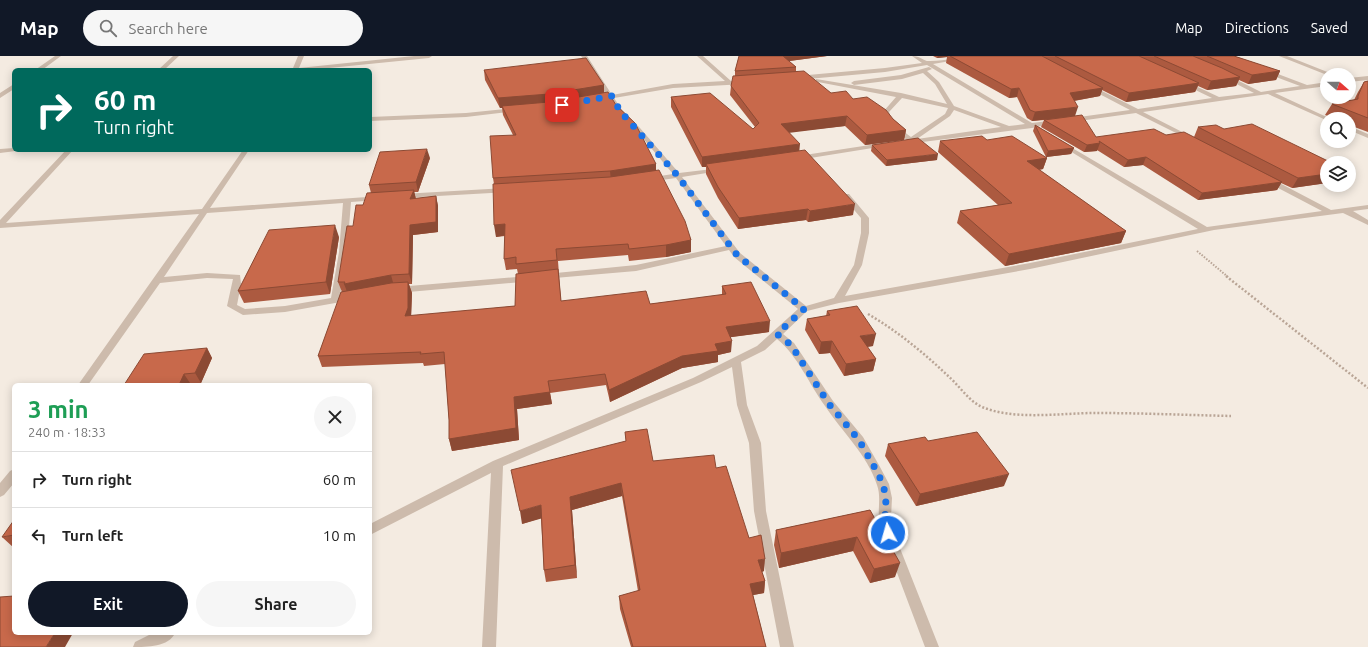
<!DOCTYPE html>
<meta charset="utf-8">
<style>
:root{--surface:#fff;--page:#f6f6f6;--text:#222;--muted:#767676;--line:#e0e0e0;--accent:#111827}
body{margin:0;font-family:Ubuntu,sans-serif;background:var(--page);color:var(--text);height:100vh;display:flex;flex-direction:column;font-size:15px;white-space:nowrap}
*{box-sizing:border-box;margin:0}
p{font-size:13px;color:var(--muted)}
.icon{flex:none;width:22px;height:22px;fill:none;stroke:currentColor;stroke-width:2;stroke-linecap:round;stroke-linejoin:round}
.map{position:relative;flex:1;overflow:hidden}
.details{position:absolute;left:12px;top:327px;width:360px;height:252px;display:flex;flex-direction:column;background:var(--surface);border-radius:6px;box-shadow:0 2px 10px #0003}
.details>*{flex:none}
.guide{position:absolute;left:12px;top:12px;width:360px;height:84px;border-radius:6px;box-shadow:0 2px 10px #0003;background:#00695c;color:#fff;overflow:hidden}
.needle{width:26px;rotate:110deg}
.buttons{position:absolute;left:1320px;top:12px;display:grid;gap:8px}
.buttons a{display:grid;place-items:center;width:36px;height:36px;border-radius:50%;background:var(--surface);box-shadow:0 2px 10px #0003;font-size:20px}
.pin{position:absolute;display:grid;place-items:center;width:34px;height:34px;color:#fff;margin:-17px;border-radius:8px;box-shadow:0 2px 6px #0006}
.me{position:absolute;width:44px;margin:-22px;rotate:354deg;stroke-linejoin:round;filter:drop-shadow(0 0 3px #0008)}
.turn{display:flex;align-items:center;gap:14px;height:84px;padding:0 16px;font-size:18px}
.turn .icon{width:52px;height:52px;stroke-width:2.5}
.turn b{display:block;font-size:28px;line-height:34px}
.round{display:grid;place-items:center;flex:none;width:42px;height:42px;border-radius:21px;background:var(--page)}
.head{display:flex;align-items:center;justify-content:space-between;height:68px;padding:0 16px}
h1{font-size:24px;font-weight:600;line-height:30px;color:#1e9e55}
.primary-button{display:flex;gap:8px;margin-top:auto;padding:8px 16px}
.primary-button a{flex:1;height:46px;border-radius:24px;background:var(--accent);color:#fff;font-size:16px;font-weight:600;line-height:46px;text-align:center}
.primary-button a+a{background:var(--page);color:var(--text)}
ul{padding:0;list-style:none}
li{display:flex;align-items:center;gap:12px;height:56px;padding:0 16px;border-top:1px solid var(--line)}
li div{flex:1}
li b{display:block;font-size:15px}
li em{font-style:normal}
header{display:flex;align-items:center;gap:24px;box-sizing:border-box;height:56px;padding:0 20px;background:var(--accent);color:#fff}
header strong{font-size:19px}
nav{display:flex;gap:22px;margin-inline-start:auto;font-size:14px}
.search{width:280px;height:36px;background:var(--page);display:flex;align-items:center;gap:10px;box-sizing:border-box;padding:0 14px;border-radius:22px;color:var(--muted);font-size:15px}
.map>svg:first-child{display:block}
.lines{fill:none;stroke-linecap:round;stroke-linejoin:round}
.path-far1{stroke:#b9a596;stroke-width:2;stroke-dasharray:1.5 1.5;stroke-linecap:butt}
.path{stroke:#b9a596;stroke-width:2.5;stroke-dasharray:2 2;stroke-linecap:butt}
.street{fill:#cdbbac;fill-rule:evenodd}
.wall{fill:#ac5a40}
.shaded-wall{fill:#8c4a34}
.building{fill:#c8694b;stroke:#8c4a34}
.route{stroke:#1a73e8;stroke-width:7;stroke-dasharray:0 12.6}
</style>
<header>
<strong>Map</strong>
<div class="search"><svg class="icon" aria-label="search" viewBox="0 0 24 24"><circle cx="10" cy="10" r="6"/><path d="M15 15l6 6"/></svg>Search here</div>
<nav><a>Map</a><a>Directions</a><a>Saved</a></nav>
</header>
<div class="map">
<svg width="1368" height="591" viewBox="0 0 1368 591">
<rect width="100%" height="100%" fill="#f4ebe1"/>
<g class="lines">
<!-- path-far1 -->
<path class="path-far1" d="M1197,195l31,26"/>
<!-- path -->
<path class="path" d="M1226,220l142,112
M868,258c29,17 55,38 79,61 11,9 20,24 33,31 32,15 80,7 115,7 45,0 91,2 136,3"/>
<!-- street -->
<path class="street" d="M55,0h6l-19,14h-7z
M173,0h6l-15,14h-6z
M298,0h6l-5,12 115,-12h18l-3,2 -120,12h-19l3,-2z
M581,0h6l25,39 61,-11 52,-3 -28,-25h6l28,25h16v2l-2,1 -72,4 -59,10 8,12 18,18 39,45 42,-5 2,1 -4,2 -37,6 58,76 66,53 28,-8 20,-33 7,-32v-15l-19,-22 4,-2h3l20,24v15l-7,32 -17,31 185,-33 168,-34 -138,-84v-2l2,-1 145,85 115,-16 -57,-30 -1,-2 4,-2 63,33 37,-5v4l-15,2 15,9v5l-25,-12 -129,17 -184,39 -191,34 -32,8 -24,23 11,9 39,58 30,36 17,30 9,17 3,14 -1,20 3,15 45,114h-14l-43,-114c-1,-5 -3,-10 -3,-15 -1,-12 2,-22 -2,-33 -10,-31 -35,-53 -52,-79 -16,-22 -27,-50 -48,-67l-12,11 -24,12 6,43 14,38 5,68 28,136h-14l-26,-136 -5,-68 -12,-38 -5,-38 -31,15 -198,84 -7,181h-14l9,-174 -121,62v-11l123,-63 200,-83 64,-32 41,-37 -64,-52 -5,-7 -93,21 -93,8 -1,-2 1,-2 3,-1 90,-9 90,-19 -50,-68 -29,4v-4l26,-4 -37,-44 -18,-18 -9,-13 -12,1v-2l10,-2z
M912,0c9,0 12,6 18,5 16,0 32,-5 49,-5l-46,8 99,59 24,-3 3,2 -27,6 -125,16 -3,-2 3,-2c-10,-8 -21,-15 -24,-28l13,-15 -78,-15 -2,-1v-2l85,14 46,11 -12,-20 -12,-11 -21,6 -48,6 -3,-2 3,-2 47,-6 28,-8 3,2 -5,2 12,11 15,24 55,20 16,-2 -98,-59 -42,7 -88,8 -3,-2 3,-2 88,-8 37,-5zM902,42l46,10 -3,6 -34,23c-9,-7 -19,-13 -22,-25zM954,54l47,17 -84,12 33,-23z
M1279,0h8l48,19h-8z
M1265,13l42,16 20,-3v4l-52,7 56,26 -5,1 -58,-26 -125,18 49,25 1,1 -3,2 -54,-27 -64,9 -3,-2 3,-2 58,-8 -42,-22v-2l2,-1 48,24 74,-11 -29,-14 -1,-1 3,-2 34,16 35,-4 -31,-16v-2l2,-1 36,18 39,-6 -37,-14 -1,-1z
M1368,20v4l-19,2v-4z
M14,28v5l-14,9v-5z
M515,52l2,1v2l-51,6 -96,4v-4l96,-4z
M1349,70l19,8v4l-19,-8z
M883,87l2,1v2l-87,14 -3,-2 3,-2z
M14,92v2h3l-1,1 -16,2v-4z
M66,94h7l-67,73 196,-14 41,-59h6l-39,58 171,-12 1,2 -4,2 -27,2 -4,50 -7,44 12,-2 5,3 -5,3 -67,12 -42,3 -16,-9 6,-27 -26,-1 -47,5 -72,102h-10l121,-171 -199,14v-8zM343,147l-4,49 -8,46 -46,8 -40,3 -8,-4 4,-21 -1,-9 -33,-2 -43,4 43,-64z
M506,132h3v4l-107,6 -4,-2 4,-2z
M529,220l4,3 -1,2 -135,12 -5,-3 5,-3z
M14,413v14l-10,12 -4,2v-14l10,-12z
M153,577h22c-6,14 -28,14 -42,14l2,-5z"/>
</g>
<!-- wall -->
<path class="wall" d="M739,0h88l-38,5 7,6v5l35,21 22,6 40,20 13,11 -2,10 -39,5 -20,-19 -56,6 10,19 54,64 -45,7 -2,-2 -68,9 -20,-31 -12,-24v-7h-4l-31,-60v-10l82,32 2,-2 -25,-32 1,-9 4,-10v-5z
M933,0h301l46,15 -4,9 -28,4 -9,-4 -3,6 -29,4 -9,-4 -3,6 -69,10 -24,-12 -2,6 -26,5 1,15 21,21 70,-2 28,2 4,-10 26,2 103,34v20l-35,5 -11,-5 -4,7 -79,10 -55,-35 -19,2 -27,-17v1l-13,1 -43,-25 3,-7 -12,1 -5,-3 -10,-21 -8,1 -63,-35 1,-6 -10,1z
M484,14l120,15v8l52,71v6l35,70v12l-25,5 -37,4 -1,-6 -70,6 3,40 89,3 72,-9v-9l47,46 -39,5 1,15 -13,3v7l-36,6 -72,34 -4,-17 -56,8 2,11 -35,5 2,31 -67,11 -3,-12v-19l-4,-56 -21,2 -1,-3 -101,4 -4,-11 24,-64 -4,-10 25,-77 8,-12 -2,-8 61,-27 -12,34h-4l2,7 20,-3 2,10v26l-25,3 -1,49h-3l3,9 -1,23 104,-10 3,-32 -1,-5 -11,1 -2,-11 1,-23 -9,1 -2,-53 -1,-6 20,-43 -10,-20 -1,-7h-2l-15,-28z
M1368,25v51l-19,-7v-6h-13l-11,-4 7,-11 22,-4 4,-8 6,-10z
M1035,69l39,23 -3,6 -25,3 -13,-26z
M987,84l60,18 -4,11 -4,1 87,61 -5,12 -116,23 -48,-43 3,-12 38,-6 -60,-53 2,-11z
M872,89l65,15 -51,6 -15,-15z
M339,181l-9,57 -86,9 -6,-12z
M827,255l46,35 -6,1 9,12 -3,12 -29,5 -14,-23 -11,1 -14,-24 2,-11 19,-3z
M207,292l5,10 -11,25h-11l-1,2h-65z
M625,376l28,29 63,7 33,70 15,33 -2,1 3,9 -1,12 -11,2 13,52h-135l-11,-38 -1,-13 19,-5 -16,-95 -50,14 5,68 -31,4 -2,-12 -3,-52 -19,6 104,-83z
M928,385l76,45 -88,20 -31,-50 3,-12z
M870,454l25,67 -25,6 -17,-32 -74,17 -5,-23 2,-15z
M14,479v13l-12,-11z"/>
<!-- shaded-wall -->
<path class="shaded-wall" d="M782,0h45l-45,6z
M938,0h10l-1,1 -10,1z
M1280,15l-4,9 -28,4 4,-9z
M1240,21l-4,9 -29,4 4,-9z
M1199,27l-4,9 -69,10 3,-9z
M604,29v10l-102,13v-2v2h-2l-2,-10z
M1019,32l-2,9 -8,1 2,-9z
M1103,32l-3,8 -33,6 3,-9z
M1078,51l-3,9 -43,5 3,-9z
M847,60l-2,10 -65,8 1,-10z
M906,74l-2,10 -39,5 2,-10z
M1100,87l-3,8 -13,1 3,-7z
M800,88l-1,10 -93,10v3h-4v-10z
M1074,92l-3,6 -25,3 2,-6z
M427,93l3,9 -12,34 -2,-10z
M938,98l-1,6 -51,6 1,-6z
M1146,101l-3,8 -19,2 4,-7z
M1047,102l-4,11 -19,3 3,-11z
M656,108v10l-45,7 -1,-10z
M1327,118v9l-35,5 6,-10z
M1282,126l-5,8 -79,10 4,-7z
M414,134l2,10 -6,-1z
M436,140l2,10v26l-25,3 -1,49 -3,-10 1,-49z
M855,148l-2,11 -45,7 2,-11z
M808,153l-2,11 -68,9 1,-11z
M505,168l2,11 -11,2 -2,-12z
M335,169l4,12 -9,57 -4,-12z
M1126,175l-5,12 -116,23 4,-12z
M691,184v12l-25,5v-12z
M391,219l3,11 -46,8 -4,-10z
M408,226l4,11 -1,26 -6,-3z
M770,265l-1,11 -44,6 1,-11z
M876,278l-3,12 -16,2 3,-12z
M732,285l-1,11 -13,3v7l-36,6 -72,34 -1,-12 73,-34 33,-12z
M832,285l-2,12 -11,1 2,-12z
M207,292l5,10 -11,25 -6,-10z
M876,303l-3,12 -29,5 2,-12z
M184,318l6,9 -1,2h-10z
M548,325l4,23 -35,5 2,31 -67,11 -3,-12 65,-42z
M1009,418l-5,12 -88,20 4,-12z
M621,427l1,13 -50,14 5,68 -2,-13 -5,-68z
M541,449l2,13 -21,6 -2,-13z
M857,481l-4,14 -74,17 2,-15z
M765,503l-1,12 -7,2 1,-13z
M900,507l-5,14 -25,6 4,-14z
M765,525l-1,12 -16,3 2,-12z
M55,577h18l-8,14h-19z"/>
<!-- building -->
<path class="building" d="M739,0h44l13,11 -61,4z
M950,0h92l61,32 -33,5 8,14 -43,5 -5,-2 -11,-22 -8,1z
M1055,0h84l60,27 -70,10z
M1154,0h39l29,12 18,9 -29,4z
M1207,0h27l46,15 -28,4z
M586,2l18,27 -55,9 -51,4 -14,-28z
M804,15l27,22 15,-2 7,8 14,-2 19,13 7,9 13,11 -39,5 -20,-19 -66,8 19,20 -98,13 -31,-60 39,-4 43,36 6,-6 -28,-37 2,-10z
M1368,25v37l-36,-14 26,-5v-3l6,-14z
M608,36l8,13 19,18 21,41 -46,7 -117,7 -3,-42 26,-1 -14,-29 47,-4z
M1082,59l14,22 58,-8 12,6 18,-3 98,50 -80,11 -56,-36 -18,3 -29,-19 1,2 -13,2 -43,-25z
M1252,68l80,39h-5v11l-29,4 -100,-51 18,-2 8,4z
M1035,69l39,23 -26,3z
M982,80l5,4 25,-4 35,22 -20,3 99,70 -117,23 -49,-43 52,-8 -72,-62z
M918,82l20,16 -51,6 -15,-15z
M427,93l-11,33 -47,3 11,-33z
M805,94l50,54 -45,7 -2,-2 -69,9 -21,-31 -12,-23z
M659,114l26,51 6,19 -25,5 -37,4 -1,-5 -72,5 1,11 -41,4v-7l-12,2 1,-35 -11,1 -1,-41 117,-7z
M414,134l-4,9 26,-3v26l-26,3 -1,49 -18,1 -47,9 1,-2h-7l9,-56h6l3,-21h7l4,-12z
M335,169l-9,57 -88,9 31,-61z
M558,213l3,32 85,-10 4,13 76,-10 -4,-8 29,-4 19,39 -44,6 6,14 -17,3 3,7 -36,5 -73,34 -4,-16 -57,7 2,11 -36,5 2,31 -67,11v-19l-5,-68 -24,2 1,-2 -103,4 23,-64 50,-9 17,-1v26l-3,8 110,-10 1,-32z
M857,250l19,28 -16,2 16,23 -30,5 -14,-23 -11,1 -14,-23 23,-4 -3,-4z
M207,292l-12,25 -11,1 -5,11h-55l20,-31z
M647,373l6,32 61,-6 2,13 10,-2 23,72 12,-3 4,24 -7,1 7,21 -15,3 16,63h-133l-14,-51 21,-6 -19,-107 -51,14 5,68 -31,5 -3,-65 -21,6 -9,-41 115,-29 -1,-9z
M977,376l32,42 -89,20 -32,-50 37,-7 3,4z
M870,454l30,53 -26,6 -17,-32 -76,16 -5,-23z
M14,464v15l-12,2z
M14,540v37h41l-9,14h-46v-50z"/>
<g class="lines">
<!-- route -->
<path class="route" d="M562,49l50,-9 8,15 57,64 60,80 67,54 -27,25 14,11 38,59 30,36 17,30 7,14 3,14 -1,20 3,15"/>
</g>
</svg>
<div class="buttons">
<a><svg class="needle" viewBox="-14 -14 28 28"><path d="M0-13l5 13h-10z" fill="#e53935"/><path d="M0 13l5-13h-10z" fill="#767676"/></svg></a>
<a><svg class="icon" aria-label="search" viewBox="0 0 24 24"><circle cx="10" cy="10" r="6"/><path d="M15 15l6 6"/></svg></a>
<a><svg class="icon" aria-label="layers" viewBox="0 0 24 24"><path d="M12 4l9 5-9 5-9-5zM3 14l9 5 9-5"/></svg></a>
</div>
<div class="pin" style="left:562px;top:49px;background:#d93025"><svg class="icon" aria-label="arrive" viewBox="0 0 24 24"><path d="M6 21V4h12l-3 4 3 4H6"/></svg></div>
<svg class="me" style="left:888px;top:477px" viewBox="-20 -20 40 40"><circle r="17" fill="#1a73e8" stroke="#fff" stroke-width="3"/><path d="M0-11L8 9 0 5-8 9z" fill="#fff"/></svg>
<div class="guide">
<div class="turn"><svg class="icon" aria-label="right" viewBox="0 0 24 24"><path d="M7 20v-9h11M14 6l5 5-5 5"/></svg><div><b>60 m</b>Turn right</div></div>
</div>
<section class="details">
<div class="head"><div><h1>3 min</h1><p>240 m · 18:33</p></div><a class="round"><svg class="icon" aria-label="close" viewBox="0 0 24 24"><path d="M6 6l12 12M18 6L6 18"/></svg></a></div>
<ul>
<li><svg class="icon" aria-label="right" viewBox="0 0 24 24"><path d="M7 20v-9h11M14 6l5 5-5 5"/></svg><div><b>Turn right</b></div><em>60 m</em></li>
<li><svg class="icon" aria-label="left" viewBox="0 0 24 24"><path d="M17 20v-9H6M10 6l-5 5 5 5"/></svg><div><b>Turn left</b></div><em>10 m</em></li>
</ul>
<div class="primary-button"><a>Exit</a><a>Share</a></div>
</section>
</div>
